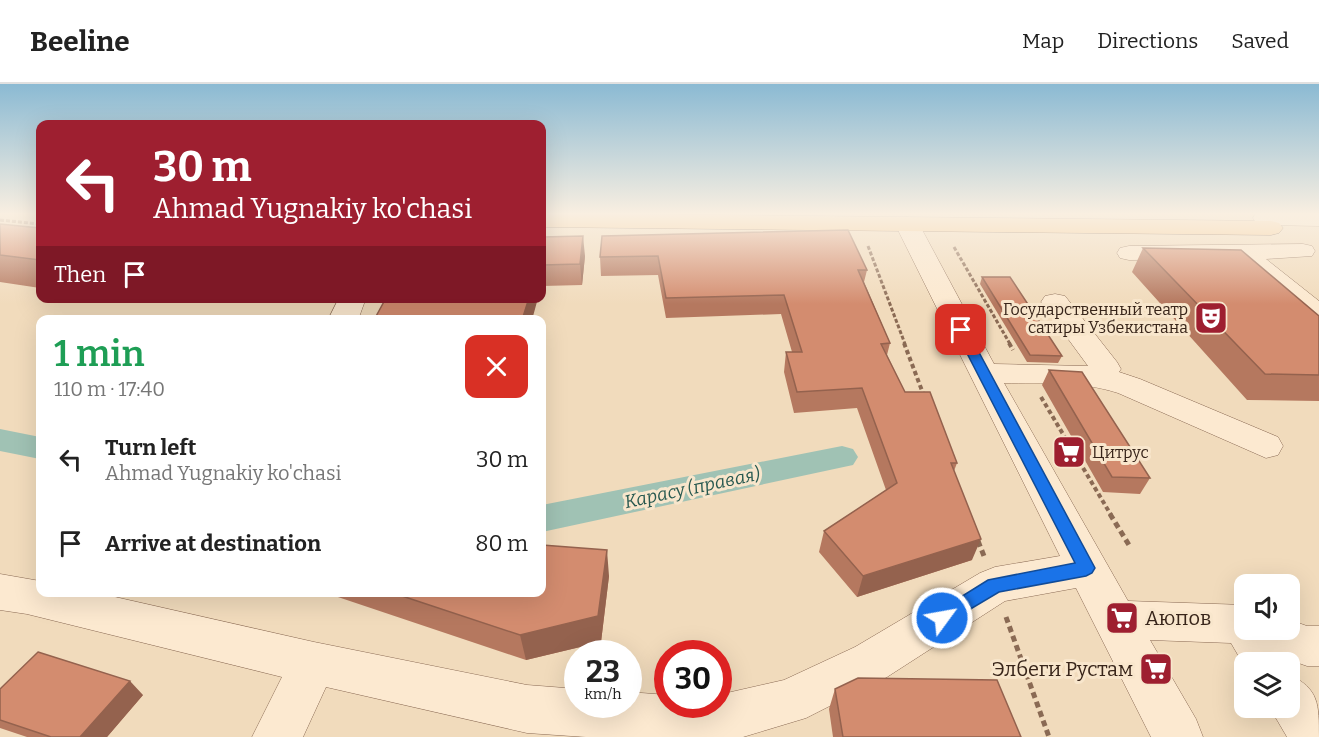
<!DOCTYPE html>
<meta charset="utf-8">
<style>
:root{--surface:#fff;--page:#f6f6f6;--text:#222;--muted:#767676;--line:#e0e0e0}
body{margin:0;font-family:Bitter,serif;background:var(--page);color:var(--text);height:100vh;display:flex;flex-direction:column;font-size:22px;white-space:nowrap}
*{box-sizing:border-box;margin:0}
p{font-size:20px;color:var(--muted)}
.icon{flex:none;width:33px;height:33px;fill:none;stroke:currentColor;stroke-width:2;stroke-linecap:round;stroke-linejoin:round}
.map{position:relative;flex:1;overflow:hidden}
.side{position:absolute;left:36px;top:231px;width:510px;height:282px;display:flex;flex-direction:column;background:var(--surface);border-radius:12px;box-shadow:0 6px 24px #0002}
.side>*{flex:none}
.banner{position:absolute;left:36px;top:36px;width:510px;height:183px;border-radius:12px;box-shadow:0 6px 24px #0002;background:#9e1f30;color:#fff;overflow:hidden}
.tools{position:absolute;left:1234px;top:490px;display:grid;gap:12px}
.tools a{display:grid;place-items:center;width:66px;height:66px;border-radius:12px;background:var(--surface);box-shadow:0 6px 24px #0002;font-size:30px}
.speed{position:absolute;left:564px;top:556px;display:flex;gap:12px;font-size:30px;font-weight:700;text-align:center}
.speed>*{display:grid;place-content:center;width:78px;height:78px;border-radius:50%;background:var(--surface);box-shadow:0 6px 24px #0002;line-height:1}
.speed small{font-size:15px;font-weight:400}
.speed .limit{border:9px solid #d22;background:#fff;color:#111}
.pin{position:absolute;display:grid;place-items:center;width:51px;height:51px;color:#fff;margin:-26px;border-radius:12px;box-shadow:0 3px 9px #0006}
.me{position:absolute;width:66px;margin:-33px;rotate:58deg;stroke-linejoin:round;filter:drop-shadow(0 0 4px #0008)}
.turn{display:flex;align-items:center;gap:21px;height:126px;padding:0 18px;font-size:27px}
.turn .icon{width:78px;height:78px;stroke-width:2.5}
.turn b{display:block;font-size:42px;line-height:51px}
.then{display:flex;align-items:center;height:57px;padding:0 18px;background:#0003;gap:12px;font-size:22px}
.round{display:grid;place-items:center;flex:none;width:63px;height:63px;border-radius:12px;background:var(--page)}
.overview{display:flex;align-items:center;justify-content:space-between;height:102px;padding:0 18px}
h1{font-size:36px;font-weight:600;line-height:45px;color:#1e9e55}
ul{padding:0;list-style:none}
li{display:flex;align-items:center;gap:18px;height:84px;padding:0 18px}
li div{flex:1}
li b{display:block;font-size:22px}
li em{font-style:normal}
header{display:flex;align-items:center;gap:36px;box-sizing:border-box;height:84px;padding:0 30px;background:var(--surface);border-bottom:2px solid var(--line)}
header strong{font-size:28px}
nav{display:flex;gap:33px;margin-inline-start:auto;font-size:21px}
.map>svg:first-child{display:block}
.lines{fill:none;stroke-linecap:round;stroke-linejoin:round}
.canal{fill:#a0c2b4;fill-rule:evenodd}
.minor-casing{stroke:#8a6a54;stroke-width:1}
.major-casing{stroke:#573929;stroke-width:1}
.path-far2{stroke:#8a6a54;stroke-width:3;stroke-dasharray:4 2;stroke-linecap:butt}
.path-far1{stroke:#8a6a54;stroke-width:4;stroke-dasharray:4.5 3;stroke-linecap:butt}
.path{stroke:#8a6a54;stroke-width:5;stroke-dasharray:6 4;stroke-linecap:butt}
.minor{fill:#fce9d0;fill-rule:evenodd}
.major{fill:#f9cb90;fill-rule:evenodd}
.wall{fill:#b5785f}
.shaded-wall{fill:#94624e}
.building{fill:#d38c6f;stroke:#94624e;stroke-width:1.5}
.route{fill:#1a73e8;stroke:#114b97;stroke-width:1.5}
.labels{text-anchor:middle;stroke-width:6;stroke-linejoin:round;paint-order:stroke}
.poi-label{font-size:16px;fill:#38251a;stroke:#f8e6cc;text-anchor:end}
.water-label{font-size:18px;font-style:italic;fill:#285950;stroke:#f8e6cc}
.near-poi-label{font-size:20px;fill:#38251a;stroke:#f8e6cc;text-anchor:start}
</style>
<header>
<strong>Beeline</strong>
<nav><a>Map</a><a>Directions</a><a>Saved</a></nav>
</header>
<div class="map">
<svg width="1319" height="653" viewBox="0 0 1319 653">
<rect width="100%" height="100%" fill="#f1dbbc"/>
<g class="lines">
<!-- canal -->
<path class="canal" d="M0,345l40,8v22l-40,-8z
M842,362l11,3 5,8 -5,8 -311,67v-27z"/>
<!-- minor casing -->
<g class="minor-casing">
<path id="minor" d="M1256,129h63v13l-55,-1 -8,-2 -3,-5z
M907,133l8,2 4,5 75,140 94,2 -47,-64 4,-6 10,-2 10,2 52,66 4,7 -2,3 21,7 138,58 5,9 -5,9 -12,3 -148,-65c-37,-12 -75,-10 -114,-10l124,218 117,4v25h45v-10l17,6h12v40h-12l-17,-6 1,3 -1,2v-2h-45v4l-14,-24 -81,-3 46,79 7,18h-52l-75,-149 -71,13 -118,76 -81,41 -63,19h-157l-59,-4 -201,-46 -23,50h-51l30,-60 -255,-63 -27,-4v-36l40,7v11h53l221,50 213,43 51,4v16h50v-13l40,3v10h50v-10l66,-15 71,-33 125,-74 15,-6 65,-11 -165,-332 4,-5z
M1303,160l9,2 3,5 -3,5 -46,3 53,42v22l-10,-2 -74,-62 -106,1 -9,-2 -3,-5 3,-5 9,-2z
M339,214h27l-8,22h-30z
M1290,591c29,14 29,29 29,62h-32l-17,-29h20z"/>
</g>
<!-- major casing -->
<g class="major-casing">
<path id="major" d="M542,129l729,8 8,2 4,5 -4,5 -8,2 -729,-8z"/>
</g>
<!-- path-far2 -->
<path class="path-far2" d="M0,136l40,4
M868,162l37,98
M954,163l56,97"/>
<!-- path-far1 -->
<path class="path-far1" d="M904,259l20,53
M1009,259l4,7
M1041,313l70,118"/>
<!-- path -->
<path class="path" d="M1110,430l19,31
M978,457l6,15
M1006,533l43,120"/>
<!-- minor -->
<use href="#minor" class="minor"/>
<!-- major -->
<use href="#major" class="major"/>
</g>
<!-- wall -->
<path class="wall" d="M0,140l40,4v60l-40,-6z
M602,152l265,34 -3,12 26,61 -3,12 18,37 52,71 -3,8 18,89 -115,37 -38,-45 5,-21 62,-41 -29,-82 -63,5 -10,-41 2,-20h6l-11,-38 -115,4 -8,-43 -57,1 -1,-19z
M542,153l43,19 -3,29 -40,1z
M1143,164l176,68v85l-72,-1 -115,-128z
M982,193l80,79 -4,7 -31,-1 -47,-78z
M1049,286l101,108 -10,16 -37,-2 -61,-107z
M609,492l-8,66 -75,18 -203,-68h219z
M0,605l143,6 -36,42h-80l-27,-9z
M835,605l186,48h-188l-4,-28z"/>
<!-- shaded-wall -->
<path class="shaded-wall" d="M583,152l2,20 -3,29 -2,-21z
M529,214h9l-6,22h-10z
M981,455l-9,21 -115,37 6,-21z
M607,466l2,26 -8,66 -75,18 -6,-25z
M130,597l13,14 -36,42h-27z"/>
<!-- building -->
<path class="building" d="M0,140l40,4v32l-40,-5z
M848,146l19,40h-9l32,73 -9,1 24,48h25l27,71h-6l30,76 -118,37 -39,-45 73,-48 -35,-95 -65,4 -11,-40h16l-18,-57 -118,3 -8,-42 -58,1 2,-21z
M583,152l-3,28 -38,1v-28z
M1143,164l98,2 78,66v59l-54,-1z
M982,193h28l52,79 -32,-1z
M386,214h143l-7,22h-148z
M1049,286l33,2 68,106 -38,-1z
M542,461l65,5 -9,66 -78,19 -130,-43h152z
M38,568l92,29 -50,56h-29l-51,-17v-31z
M858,594l139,2 24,57h-178l-8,-48z"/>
<!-- sky -->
<linearGradient id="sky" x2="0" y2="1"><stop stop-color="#8bbad3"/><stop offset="0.59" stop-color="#f9efe1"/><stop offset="1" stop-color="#f9efe1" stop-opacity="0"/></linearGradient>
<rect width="1319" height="220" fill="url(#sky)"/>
<!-- route -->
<path class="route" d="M961,243l6,3 128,238 -3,5 -6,3 -87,16 -57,34 -7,-2 -2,-6 2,-5 53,-33 87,-17 -120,-233z"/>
<!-- icons -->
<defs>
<g id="theatre-square" transform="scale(1.725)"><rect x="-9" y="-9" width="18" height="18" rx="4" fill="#9e1f30" stroke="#f8e6cc"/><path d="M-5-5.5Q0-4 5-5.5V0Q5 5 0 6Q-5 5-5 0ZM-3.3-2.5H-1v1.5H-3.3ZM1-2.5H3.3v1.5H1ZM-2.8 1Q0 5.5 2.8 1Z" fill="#fff"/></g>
<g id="supermarket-square" transform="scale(1.725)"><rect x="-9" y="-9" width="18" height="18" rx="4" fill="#9e1f30" stroke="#f8e6cc"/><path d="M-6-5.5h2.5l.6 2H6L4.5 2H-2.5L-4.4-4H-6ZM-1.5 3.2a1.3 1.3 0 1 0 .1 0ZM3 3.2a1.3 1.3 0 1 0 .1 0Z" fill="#fff"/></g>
</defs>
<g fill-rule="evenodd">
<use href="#theatre-square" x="1211" y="234"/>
<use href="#supermarket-square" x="1069" y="368"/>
<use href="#supermarket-square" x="1122" y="534"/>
<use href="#supermarket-square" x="1156" y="585"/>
</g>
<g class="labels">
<!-- poi labels -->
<g class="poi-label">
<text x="1188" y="231">Государственный театр<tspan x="1188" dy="18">сатиры Узбекистана</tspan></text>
<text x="1092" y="374" text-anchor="start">Цитрус</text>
</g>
<!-- water labels -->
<g class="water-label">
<text transform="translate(692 404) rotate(-12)" y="6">Карасу (правая)</text>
</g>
<!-- near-poi labels -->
<g class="near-poi-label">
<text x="1145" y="541">Аюпов</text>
<text x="1133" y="592" text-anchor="end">Элбеги Рустам</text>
</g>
</g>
</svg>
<div class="tools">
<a><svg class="icon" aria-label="sound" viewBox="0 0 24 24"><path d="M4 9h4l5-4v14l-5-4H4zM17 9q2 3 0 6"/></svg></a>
<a><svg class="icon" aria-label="layers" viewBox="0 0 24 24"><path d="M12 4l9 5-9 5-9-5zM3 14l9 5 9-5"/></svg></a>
</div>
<div class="speed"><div>23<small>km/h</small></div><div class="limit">30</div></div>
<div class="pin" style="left:961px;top:246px;background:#d93025"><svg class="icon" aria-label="arrive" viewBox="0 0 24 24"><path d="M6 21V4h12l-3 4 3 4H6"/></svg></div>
<svg class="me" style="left:942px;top:534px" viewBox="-20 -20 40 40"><circle r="17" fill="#1a73e8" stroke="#fff" stroke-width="3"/><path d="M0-11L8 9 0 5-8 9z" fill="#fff"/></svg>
<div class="banner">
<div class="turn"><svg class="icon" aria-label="left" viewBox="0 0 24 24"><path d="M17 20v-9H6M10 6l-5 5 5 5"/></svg><div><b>30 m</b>Ahmad Yugnakiy ko'chasi</div></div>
<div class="then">Then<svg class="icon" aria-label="arrive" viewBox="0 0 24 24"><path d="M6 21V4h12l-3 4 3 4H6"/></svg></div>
</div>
<section class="side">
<div class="overview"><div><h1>1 min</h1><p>110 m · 17:40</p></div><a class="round" style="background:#d93025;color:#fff"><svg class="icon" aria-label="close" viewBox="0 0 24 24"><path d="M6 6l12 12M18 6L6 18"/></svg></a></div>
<ul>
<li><svg class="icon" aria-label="left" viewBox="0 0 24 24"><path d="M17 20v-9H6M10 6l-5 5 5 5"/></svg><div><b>Turn left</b><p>Ahmad Yugnakiy ko'chasi</p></div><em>30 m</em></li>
<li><svg class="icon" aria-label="arrive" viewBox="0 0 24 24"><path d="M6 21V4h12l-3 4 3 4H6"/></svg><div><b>Arrive at destination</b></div><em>80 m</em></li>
</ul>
</section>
</div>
